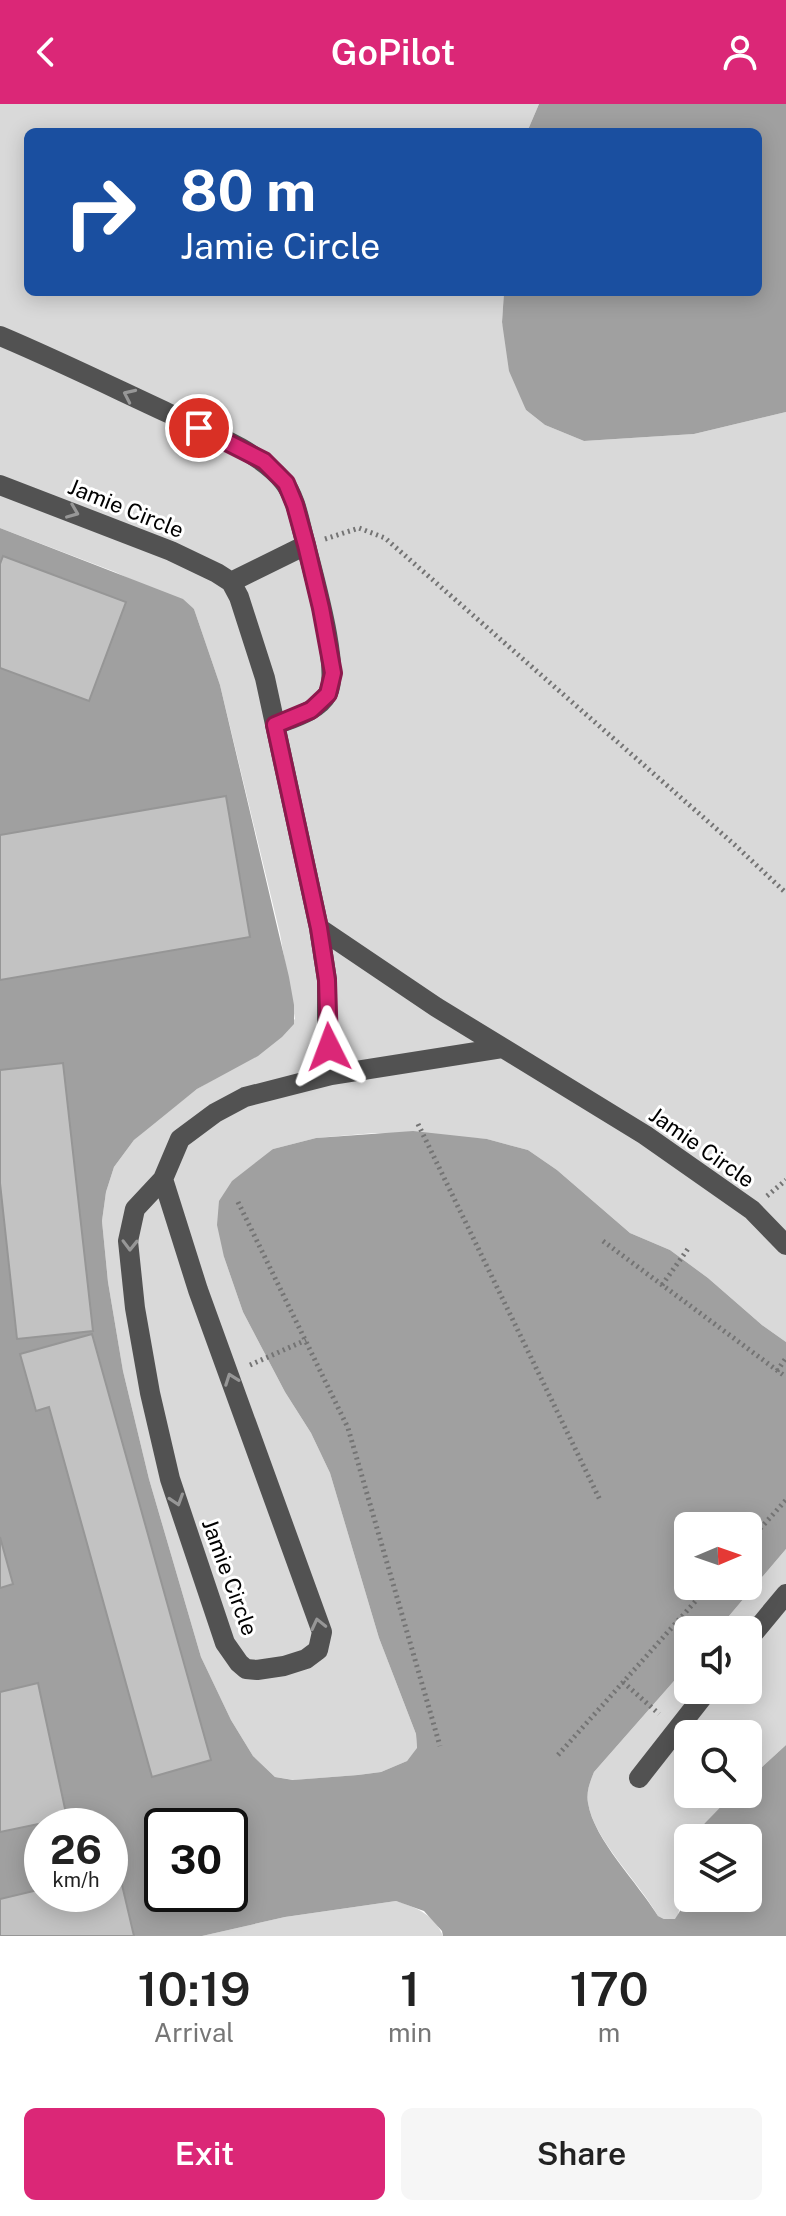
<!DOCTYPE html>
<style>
:root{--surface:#fff;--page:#f6f6f6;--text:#222;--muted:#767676;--accent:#db2777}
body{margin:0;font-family:"Public Sans",sans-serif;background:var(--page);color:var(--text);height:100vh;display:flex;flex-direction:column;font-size:30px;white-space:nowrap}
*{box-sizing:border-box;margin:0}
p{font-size:26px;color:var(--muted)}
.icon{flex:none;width:44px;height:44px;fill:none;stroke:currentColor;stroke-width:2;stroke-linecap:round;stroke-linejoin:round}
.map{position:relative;height:1832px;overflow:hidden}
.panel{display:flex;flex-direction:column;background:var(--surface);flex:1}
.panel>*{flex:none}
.banner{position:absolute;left:24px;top:24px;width:738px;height:168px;border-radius:12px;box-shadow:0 4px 20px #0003;background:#1a4fa0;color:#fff;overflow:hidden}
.needle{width:52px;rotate:88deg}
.controls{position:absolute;left:674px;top:1408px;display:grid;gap:16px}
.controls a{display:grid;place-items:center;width:88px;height:88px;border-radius:12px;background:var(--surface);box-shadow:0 4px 20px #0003;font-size:40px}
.speed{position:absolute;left:24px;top:1704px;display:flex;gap:16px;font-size:40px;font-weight:700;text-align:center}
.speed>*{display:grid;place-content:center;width:104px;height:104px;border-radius:50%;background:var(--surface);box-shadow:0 4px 20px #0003;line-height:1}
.speed small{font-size:20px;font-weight:400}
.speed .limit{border:4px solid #111;border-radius:12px;background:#fff;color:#111}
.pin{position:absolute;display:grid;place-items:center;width:68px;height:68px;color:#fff;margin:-34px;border:4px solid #fff;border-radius:50%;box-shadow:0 2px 8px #0007}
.me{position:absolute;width:88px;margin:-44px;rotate:357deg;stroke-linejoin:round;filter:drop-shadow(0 0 6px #0008)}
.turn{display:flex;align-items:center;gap:28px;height:168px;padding:0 24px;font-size:36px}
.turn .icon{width:104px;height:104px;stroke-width:2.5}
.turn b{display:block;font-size:56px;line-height:68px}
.eta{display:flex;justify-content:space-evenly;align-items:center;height:136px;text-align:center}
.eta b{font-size:48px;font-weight:600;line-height:56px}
.button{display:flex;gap:16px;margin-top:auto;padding:16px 24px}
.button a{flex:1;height:92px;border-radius:12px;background:var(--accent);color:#fff;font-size:32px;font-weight:600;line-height:92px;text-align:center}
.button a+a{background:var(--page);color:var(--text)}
header{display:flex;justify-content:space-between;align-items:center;height:104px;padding:0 24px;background:var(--accent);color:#fff;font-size:36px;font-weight:600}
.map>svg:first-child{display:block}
.green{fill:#d9d9d9}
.water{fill:#a0a0a0;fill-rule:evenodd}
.building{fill:#c2c2c2;stroke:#969696;stroke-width:2}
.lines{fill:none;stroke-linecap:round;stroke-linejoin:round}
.path{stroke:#747474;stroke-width:5;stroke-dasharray:2 4;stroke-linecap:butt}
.minor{stroke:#525252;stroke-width:20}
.oneway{stroke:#979797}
.route-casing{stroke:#8e194d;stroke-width:20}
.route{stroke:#db2777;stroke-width:14}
.labels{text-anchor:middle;stroke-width:6;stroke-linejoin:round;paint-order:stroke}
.street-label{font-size:22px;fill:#000;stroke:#fff}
</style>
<header><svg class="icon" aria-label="back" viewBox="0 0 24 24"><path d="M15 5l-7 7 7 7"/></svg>GoPilot<svg class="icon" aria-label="person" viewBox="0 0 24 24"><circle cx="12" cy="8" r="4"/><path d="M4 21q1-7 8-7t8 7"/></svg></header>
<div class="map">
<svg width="786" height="1832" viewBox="0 0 786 1832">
<rect width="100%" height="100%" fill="#fff"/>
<!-- green -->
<path class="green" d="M0,0h539l-12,28h-499v160h476l-2,30 24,88 19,15 39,16 110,-7 92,-22v930l-24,-17 -54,-47 -38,-28 -40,-17 -73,-63 -29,-20 -41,-11 -112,-6 -59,5 -43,11 -49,108 19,55 42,80 26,41 19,40 49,165 37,96 1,15 -10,12 -26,11 -23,3 -64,5 -19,-3 -22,-21 -22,-36 -30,-63 -52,-178 -26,-108 -15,-89 -6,-61 4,-29 8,-25 20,-27 17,-15 46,-36 27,-16 71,-54 -15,-85 -60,-249 -26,-76 -79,-37 -115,-44z
M786,1445v196l-38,35v-46h-60v60h45l-29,30 -8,14h-8c0,18 -4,19 -7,33 -4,16 3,33 -5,48h-12l-6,-3c-19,-34 -64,-76 -70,-113 -2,-11 2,-21 6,-31l94,-107v25h60v-60h-31z
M396,1797c21,7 38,13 47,35h-241l83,-19z"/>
<!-- water -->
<path class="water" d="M539,0h247v308l-92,22 -110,7 -39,-16 -19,-15 -17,-39 -7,-49 2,-30h254v-160h-231z
M0,424l183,71 11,10 26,76 69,292 5,28v19l-12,13 -24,19 -61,33 -63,51 -20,27 -8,25 -4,29 6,61 15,89 26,108 52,178 30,63 22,36 22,21 18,3 65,-5 23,-3 26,-11 10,-13 -1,-14 -37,-96 -49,-165 -19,-40 -26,-41 -42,-80 -19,-55 -7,-32 2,-24 13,-20 41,-32 43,-11 97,-7 74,8 41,11 29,20 73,63 40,17 38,28 54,47 24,17v207l-69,81h-29v35l-94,107c-4,10 -8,20 -6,31 6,37 50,80 70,113l6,3h11l5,-8 1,-40 7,-17v44h60v-60h-52l8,-14 29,-30h15v-14l38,-35v191h-343l-1,-5 -18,-20 -28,-10 -111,16 -83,19h-202zM688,1422h60v60h-60zM42,1722h68v68h-68zM162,1722h68v68h-68z"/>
<!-- building -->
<path class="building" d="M3,452l123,46 -37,99 -89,-33v-104z
M226,692l24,141 -250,43v-145z
M63,959l30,268 -76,8 -17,-156v-113z
M92,1230l119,426 -59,17 -103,-370 -13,4 -16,-57z
M0,1433l13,47 -13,4z
M38,1579l29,135 -67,14v-140z
M119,1768l15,64h-134v-37l42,-10v5h68v-20z"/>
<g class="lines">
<!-- path -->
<path class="path" d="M325,435l34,-11 26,10 351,308 50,47
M418,1020l182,376
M767,1092l19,-16
M238,1098l110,226 92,318
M603,1137l183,136
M662,1181l28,-39
M250,1261l56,-25
M777,1267l9,-13
M748,1438l38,-42
M742,1482l11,10
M623,1578l36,32
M558,1651l151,-169"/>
<!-- minor -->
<path class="minor" d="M0,232c57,24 112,51 168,77 36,17 91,38 115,68 14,17 17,44 23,64
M0,381l171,66 46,22 14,9 8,15 26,81 54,250 8,52v40l4,55
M231,478l75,-37c7,29 35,124 22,148 -9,18 -35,25 -53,32
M319,824l117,79 209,128 107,75 34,35
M163,1075l35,111 124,342 -4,18 -12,9 -22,7 -27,4 -11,-1 -7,-6 -14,-20 -55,-164 -20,-86 -15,-85 -7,-67 7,-32 28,-30 17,-40 35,-26 30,-16 86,-22 171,-27
M748,1536l38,-46
M639,1674l69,-88"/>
</g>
<!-- one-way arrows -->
<defs><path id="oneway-chevron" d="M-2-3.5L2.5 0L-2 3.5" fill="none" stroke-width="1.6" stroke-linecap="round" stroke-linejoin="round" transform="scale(2)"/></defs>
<g class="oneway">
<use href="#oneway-chevron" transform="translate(129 291) rotate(-155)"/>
<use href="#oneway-chevron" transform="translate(73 408) rotate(22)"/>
<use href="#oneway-chevron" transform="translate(130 1141) rotate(91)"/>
<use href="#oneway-chevron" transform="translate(231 1275) rotate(-110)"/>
<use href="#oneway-chevron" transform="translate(177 1396) rotate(72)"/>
<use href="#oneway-chevron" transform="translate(318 1520) rotate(-103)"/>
</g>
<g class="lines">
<!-- route casing -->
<g class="route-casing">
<path id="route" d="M199,324l65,33 22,22 9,22 11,40 15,63 12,65 -5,21 -17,16 -36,15 44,203 8,52 2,67"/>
</g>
<!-- route -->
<use href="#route" class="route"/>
</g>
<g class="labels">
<!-- street labels -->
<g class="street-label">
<text transform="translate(126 404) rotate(22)" y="8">Jamie Circle</text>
<text transform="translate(702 1043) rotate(35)" y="8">Jamie Circle</text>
<text transform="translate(230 1473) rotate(70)" y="8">Jamie Circle</text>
</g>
</g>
</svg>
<div class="controls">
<a><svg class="needle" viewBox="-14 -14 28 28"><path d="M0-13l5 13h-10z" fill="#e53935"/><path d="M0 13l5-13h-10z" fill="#767676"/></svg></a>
<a><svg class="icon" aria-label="sound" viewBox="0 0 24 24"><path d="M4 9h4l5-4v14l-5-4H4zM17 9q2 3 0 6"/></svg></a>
<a><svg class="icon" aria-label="search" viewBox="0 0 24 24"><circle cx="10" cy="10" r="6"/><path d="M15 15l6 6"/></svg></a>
<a><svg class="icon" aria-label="layers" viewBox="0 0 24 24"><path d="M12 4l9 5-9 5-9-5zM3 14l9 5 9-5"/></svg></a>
</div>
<div class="speed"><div>26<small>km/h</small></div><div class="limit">30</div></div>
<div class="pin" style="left:199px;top:324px;background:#d93025"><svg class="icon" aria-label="arrive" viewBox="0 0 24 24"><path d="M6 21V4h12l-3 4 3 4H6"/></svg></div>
<svg class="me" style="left:329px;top:943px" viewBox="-20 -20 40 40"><path d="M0-17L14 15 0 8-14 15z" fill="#db2777" stroke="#fff" stroke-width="4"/></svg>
<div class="banner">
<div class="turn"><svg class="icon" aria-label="right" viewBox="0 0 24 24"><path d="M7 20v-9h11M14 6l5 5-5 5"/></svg><div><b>80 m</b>Jamie Circle</div></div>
</div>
</div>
<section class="panel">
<div class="eta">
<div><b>10:19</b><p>Arrival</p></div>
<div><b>1</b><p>min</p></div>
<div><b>170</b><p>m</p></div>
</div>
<div class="button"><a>Exit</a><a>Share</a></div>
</section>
